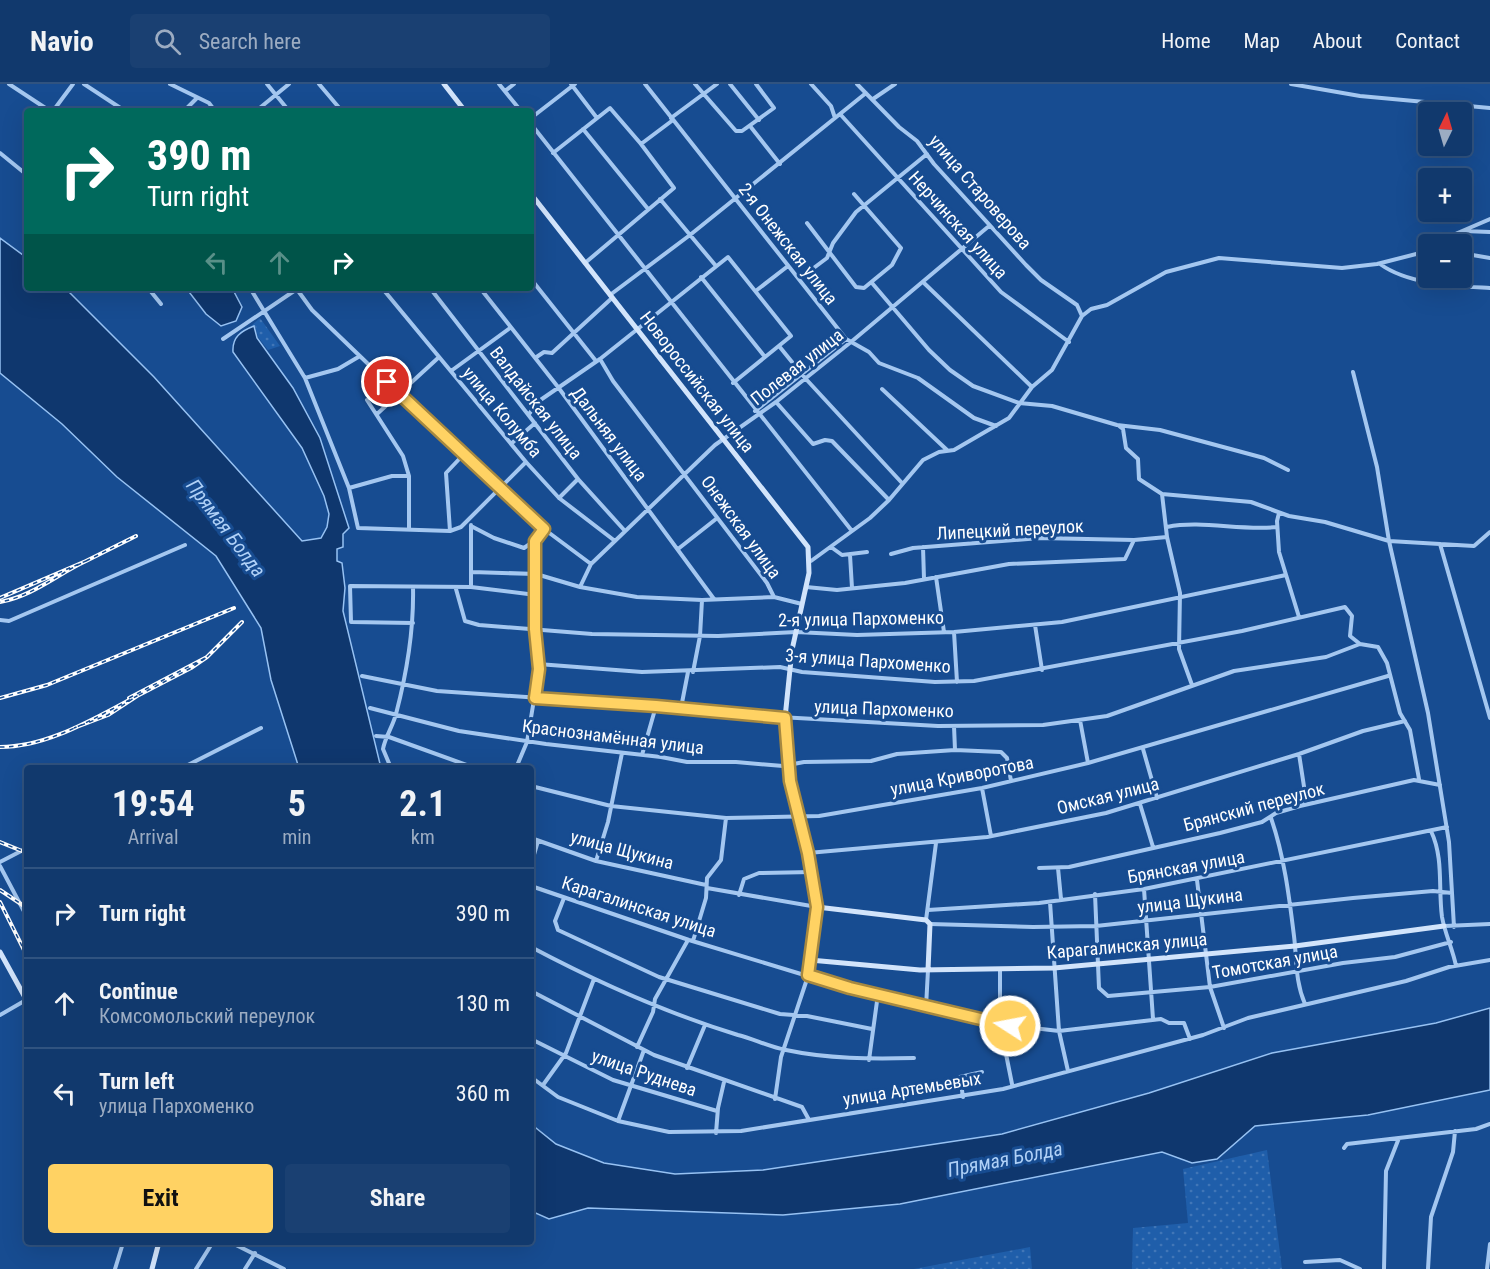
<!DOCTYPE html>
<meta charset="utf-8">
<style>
:root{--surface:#11396d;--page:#1a4072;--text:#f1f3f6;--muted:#9cacc2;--line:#305380;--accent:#ffd263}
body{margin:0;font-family:"Roboto Condensed",sans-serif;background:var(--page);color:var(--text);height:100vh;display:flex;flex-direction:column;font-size:22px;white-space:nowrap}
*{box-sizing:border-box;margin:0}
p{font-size:20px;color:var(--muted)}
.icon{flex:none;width:33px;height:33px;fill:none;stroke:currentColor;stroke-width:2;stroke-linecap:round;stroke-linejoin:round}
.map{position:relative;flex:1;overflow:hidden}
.panel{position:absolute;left:24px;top:681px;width:510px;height:480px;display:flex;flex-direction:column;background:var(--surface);border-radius:6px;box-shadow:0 6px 24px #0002,0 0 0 2px var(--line)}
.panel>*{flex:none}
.hud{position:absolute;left:24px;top:24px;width:510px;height:183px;border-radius:6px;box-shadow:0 6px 24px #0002,0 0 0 2px var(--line);background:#00695c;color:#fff;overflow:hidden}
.needle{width:39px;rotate:5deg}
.fabs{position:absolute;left:1418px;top:18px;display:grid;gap:12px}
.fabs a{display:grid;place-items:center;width:54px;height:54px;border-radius:6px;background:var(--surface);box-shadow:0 6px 24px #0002,0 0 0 2px var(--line);font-size:30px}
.pin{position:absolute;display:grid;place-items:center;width:51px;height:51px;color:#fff;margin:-26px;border:3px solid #fff;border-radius:50%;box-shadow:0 2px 6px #0007}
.me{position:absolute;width:66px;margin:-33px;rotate:281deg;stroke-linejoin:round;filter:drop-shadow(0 0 4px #0008)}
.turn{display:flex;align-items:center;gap:21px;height:126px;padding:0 24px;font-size:27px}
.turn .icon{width:78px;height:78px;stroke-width:2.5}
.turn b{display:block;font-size:42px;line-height:51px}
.lanes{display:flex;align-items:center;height:57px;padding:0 24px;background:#0003;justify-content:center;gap:30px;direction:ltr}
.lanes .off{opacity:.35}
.eta{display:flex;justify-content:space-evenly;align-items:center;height:102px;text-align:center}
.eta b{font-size:36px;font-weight:700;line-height:42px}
.action{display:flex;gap:12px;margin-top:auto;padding:12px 24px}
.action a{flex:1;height:69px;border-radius:6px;background:var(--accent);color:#111;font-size:24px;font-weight:700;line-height:69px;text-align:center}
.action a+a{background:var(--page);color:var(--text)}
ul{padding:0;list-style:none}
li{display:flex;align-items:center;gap:18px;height:90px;padding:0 24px;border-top:2px solid var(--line)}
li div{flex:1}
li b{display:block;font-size:22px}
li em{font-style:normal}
header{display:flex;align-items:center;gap:36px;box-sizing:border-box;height:84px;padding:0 30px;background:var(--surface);border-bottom:2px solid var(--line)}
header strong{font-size:28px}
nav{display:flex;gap:33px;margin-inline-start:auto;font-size:21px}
.search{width:420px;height:54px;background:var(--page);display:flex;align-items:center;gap:15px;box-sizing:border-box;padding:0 21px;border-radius:6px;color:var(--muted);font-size:22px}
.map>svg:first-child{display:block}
.grass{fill:url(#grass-dots)}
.water{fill:#0f376e;stroke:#97c2f3;stroke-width:1.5}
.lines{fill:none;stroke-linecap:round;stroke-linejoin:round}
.street{stroke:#a4c7f0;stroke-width:4}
.secondary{stroke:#d2e4fb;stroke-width:5}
.rail-casing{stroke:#fff;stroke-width:4}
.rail{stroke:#174c91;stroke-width:1.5;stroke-dasharray:4.5;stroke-linecap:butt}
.route-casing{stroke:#a68840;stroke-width:15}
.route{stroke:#ffd263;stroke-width:10}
.labels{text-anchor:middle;stroke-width:6;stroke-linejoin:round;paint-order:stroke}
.street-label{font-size:18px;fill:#fff;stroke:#174c91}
.water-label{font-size:20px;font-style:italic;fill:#b0d1f7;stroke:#174c91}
</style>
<header>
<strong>Navio</strong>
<div class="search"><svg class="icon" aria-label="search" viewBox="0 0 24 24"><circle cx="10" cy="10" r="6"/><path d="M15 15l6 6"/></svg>Search here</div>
<nav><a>Home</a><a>Map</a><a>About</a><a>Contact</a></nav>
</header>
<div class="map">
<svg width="1490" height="1185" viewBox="0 0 1490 1185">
<defs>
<pattern id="grass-dots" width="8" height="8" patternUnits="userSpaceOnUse" patternTransform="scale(1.5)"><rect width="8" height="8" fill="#1f5eaa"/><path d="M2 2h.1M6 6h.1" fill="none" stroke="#4176b7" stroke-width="1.8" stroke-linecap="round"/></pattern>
</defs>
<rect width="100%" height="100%" fill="#174c91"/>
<!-- grass -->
<path class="grass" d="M260,234l20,28 -12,4 -10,-13 -3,-11h-4z
M1267,1066l15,119h-150l1,-41 55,-5 -5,-54z
M1030,1163l2,22h-118z"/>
<!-- water -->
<path class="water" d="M0,154l27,20v30h38l89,89 148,164 19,-3 6,-11 2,-13 -5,-18 -22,-48 -69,-96c-1,-15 8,-21 21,-26l3,12 36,50 27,50 29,90 -6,6v13l-6,2v12l5,2 3,25 -2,23 38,157h-82l-28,-88 -10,-52 -45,-72 -99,-79 -55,-53 -62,-51z
M186,204h46l10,19 -6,14 -15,5 -15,-12z
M1490,924v82l-122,25 -113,11 -38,33 -25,4 -30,-11 -262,52 -117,11 -195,-7 -39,11 -18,-8v-87l25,20 48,19 71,11 88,-4 239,-36 147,-41 123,-40 164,-30z"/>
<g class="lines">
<!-- street -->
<path class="street" d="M9,0l41,27
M84,0l41,27
M170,0l39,19 6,8
M267,0l22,27
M319,0l22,26 8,1
M499,0l22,27
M571,0l26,34
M645,0l201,255 23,13 10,11 39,15 56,40 22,8
M695,0l41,47h6l32,-23 -18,-24
M730,0l29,36
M811,0l20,22 4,12
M857,0l42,43 18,14 17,23 92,101 15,15 36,25 5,11
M1291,0l69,12 130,12
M505,7l9,-7
M873,15l22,-15
M53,27l20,-27
M184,27l12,-12
M256,27l33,-27
M840,30l161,178 68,50
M531,34l44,-34
M671,34l46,-34
M531,40l321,407
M750,42l30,38
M583,45l65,80
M641,60l32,-24
M0,69l27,22
M553,69l57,-45 31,36 33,44 -89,75
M660,115l56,67
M807,139l49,64 8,1 28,-23 9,-17 -47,-54
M1464,147l26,1
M1443,160l3,-6 44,-19
M1461,169l29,5
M1380,180c29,21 76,22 110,24
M701,193l64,80
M531,195l65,82
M799,195l28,-21 6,-15 23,-31 71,-58
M872,199l57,67 21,20 23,16 46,17 33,3 65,19 43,5 104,28 24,12
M924,199l108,104
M148,204l13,16
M250,204l55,90 44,110 9,40 92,3 11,-4 65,-65
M296,204l16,22 186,179 46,40 47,35
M382,204l144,174 33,36 56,43
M430,204l148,191 47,52
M480,204l78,99 156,212
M757,206l31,-24
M610,211l80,-60 176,-142
M223,255l74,-50
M779,262l26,32 97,105
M535,274l9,-6 8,1 60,-55
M600,275l13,22 154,202 7,14
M451,287l59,-43
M1353,288l24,95 12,74 39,172 21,129 5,85
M305,294l33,-9 22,-13
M882,305l65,61
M367,316l36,56 6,20v52
M776,318l37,42 12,-4 7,1 57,59
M755,327l91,-72
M377,330l61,-56
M529,330l10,-13 61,-42 128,-102 63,79 -58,47
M1119,342l4,3 3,19 12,11 1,20 23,15 89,8 38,14 36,6 64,19 85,5 16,-14
M512,359l23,-20
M349,404l43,-12h17
M1162,410l5,43 13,56 -1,56 13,36
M559,414l19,-19
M1279,429l-2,8 2,31 20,65
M471,441v62
M471,442l23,12 30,10 10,-7
M1167,443c35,-7 74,4 110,0
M450,447l-4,-58 17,-18
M1440,460l50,174
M831,463l11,8 25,-3
M923,463l1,32
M678,465l38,-30
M891,470l22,-6 127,-10 94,2 33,-3
M850,471l2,33
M811,477l59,-43 19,-18 34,-40 16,-8 15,-2 55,-32 23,-31 20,-17 30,-54 9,-7 16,-4 59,-33 53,-14 123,10 35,-4 51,-13
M472,488l64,2 44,13 57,10 65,3 72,-3 28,7
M936,493l8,55
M580,503l11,-23 124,-119 61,-43 75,-60 138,-116
M806,503l31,3 68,-7 104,-19 116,-5 9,-19
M456,505l9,32 14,4 113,9 126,2 78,-4 61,3 97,-3 108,-10 224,-47
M0,536l9,1 176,-76
M413,539l-62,-1 -1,-36 121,1 65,8
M1035,541l7,45
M954,548l3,50
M538,580l104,8 138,-5 22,5 133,10 39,-1 268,-50 103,-24 7,9 -2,20 10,8 18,3 9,16 13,50 10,17 9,49
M693,588l7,-36 2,-36
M362,592l75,15 219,15 69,8 213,12 105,-1 64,-9 127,-45 92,-14 34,-13
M370,624l89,23 87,13 115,13 26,5h49l47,4 21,-4 67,-1 26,-7 58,-4 46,2 6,6 4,23
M681,624l7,-36
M1080,636l8,43
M954,642l1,24
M376,652l13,1 86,31
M1143,665l14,49
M1299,670l6,39 -4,13
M642,671l14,-49
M182,684l79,-40
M391,684l-8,-19c2,-12 10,-23 13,-35 11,-42 18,-84 17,-127
M516,684l11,-26 12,-73 -4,-40v-88l9,-12
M531,702l80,20 115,12 93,-2 163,-28 106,-25 300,-87
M982,704l9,48
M1140,720l13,43
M1271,734c13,38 18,77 23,118 3,24 1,45 11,68
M1431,747c13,28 7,56 11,86 3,17 11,33 14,49
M531,754l65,23 110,24
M808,769l179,-16 119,-24 193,-59 64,-23 42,-10
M596,777l12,-39 14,-69
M0,778l27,-14
M531,781l7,-24
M0,782l27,51
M1039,784l30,-1 151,-34 42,-11 14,-9 24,-7 114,-26 26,5
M1058,784l3,31
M1197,796l13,107 14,41
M531,802l158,54 135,41 176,43 59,7 102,-12 8,4h15l6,16
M707,804l110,19
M1144,805l9,130
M1095,810l4,94 9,8 102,-9 133,-24 52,-6 56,-15
M739,811l5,-16 15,-6 53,-1
M564,814l-9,23 3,9 101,47 121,37 27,2 65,13
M1050,818l9,129 9,40
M928,826l111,-7 105,-14 303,-62
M926,836l10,-77
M930,840l103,3 63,-1 257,-28 80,-7 19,2
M1445,842l45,-2
M693,857l13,-43 1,-20 14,-18 5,-42
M531,863c66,35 135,66 207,88 16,4 31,12 48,15 42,9 85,9 128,8
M1000,886v54l12,60
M531,907l123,64 148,52 6,11
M926,923l2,-37
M0,931l26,-15
M531,955l82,41 104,31
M637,963l16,-35 2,-13 33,-59
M869,976l9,-66
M687,984l18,-43
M531,993l27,20 60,24 51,11 72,-1 262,-42 200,-54 45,-17 158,-37 43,-14 41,-7
M543,1001l23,-32 28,-74
M963,1013l-3,-20 22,-5
M775,1015l6,-42 26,-78 3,-19
M618,1037l26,-71
M716,1049l2,-25 6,-26
M1344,1064l3,-4 129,-15 14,-5
M230,1158l54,27
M1305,1178l35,-2 20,9
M115,1185l8,-26
M196,1185l17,-27
M245,1185l10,-16
M1384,1185l2,-98 13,-33
M1428,1185l3,-52 22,-65 2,-21
M1487,1185l3,-25"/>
<!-- secondary -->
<path class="secondary" d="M444,0l21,27
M531,110l277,353 1,26 -17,77 -7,68 5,63 18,72 9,54 -7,53 110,10 134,-2 241,-22 149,-20
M817,823l109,13 4,4 -2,46
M0,868l27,49
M152,1185l7,-27"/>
<!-- rail casing -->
<g class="rail-casing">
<path id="rail" d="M86,477l50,-25
M0,514l86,-37c-30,14 -53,35 -86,41
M207,573l35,-35
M0,614l47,-13 187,-77
M129,614l78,-41 -16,11 -54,28
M0,663c49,0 96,-30 137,-51l-29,19 -34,13
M0,758l27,11
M0,806l27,18
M0,818l27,54"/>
</g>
<!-- rail -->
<use href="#rail" class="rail"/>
</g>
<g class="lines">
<!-- route casing -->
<g class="route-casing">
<path id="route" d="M387,298l157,147 -9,12v88l4,40 -4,29 121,8 129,12 5,63 18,72 9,54 -9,68 42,13 160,38"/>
</g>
<!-- route -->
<use href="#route" class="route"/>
</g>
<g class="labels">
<!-- street labels -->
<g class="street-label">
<text transform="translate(980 108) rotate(49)" y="6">улица Староверова</text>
<text transform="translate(958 141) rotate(48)" y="6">Нерчинская улица</text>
<text transform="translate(788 160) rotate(52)" y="6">2-я Онежская улица</text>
<text transform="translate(797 283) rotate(-38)" y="6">Полевая улица</text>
<text transform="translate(697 298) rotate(52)" y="6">Новороссийская улица</text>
<text transform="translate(536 319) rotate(52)" y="6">Валдайская улица</text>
<text transform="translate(502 328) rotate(50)" y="6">улица Колумба</text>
<text transform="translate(609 350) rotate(53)" y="6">Дальняя улица</text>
<text transform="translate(741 443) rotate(54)" y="6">Онежская улица</text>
<text transform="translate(1010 446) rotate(-3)" y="6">Липецкий переулок</text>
<text transform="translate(861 535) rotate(-1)" y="6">2-я улица Пархоменко</text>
<text transform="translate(868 577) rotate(4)" y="6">3-я улица Пархоменко</text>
<text transform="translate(884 625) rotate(2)" y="6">улица Пархоменко</text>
<text transform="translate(613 653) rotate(7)" y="6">Краснознамённая улица</text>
<text transform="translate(962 692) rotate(-11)" y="6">улица Криворотова</text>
<text transform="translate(1108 712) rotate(-14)" y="6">Омская улица</text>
<text transform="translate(1254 723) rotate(-15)" y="6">Брянский переулок</text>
<text transform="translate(622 766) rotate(15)" y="6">улица Щукина</text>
<text transform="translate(1186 783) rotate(-10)" y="6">Брянская улица</text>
<text transform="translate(1190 817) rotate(-7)" y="6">улица Щукина</text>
<text transform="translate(639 823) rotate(18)" y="6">Карагалинская улица</text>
<text transform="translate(1127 862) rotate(-5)" y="6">Карагалинская улица</text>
<text transform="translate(1275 878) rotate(-10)" y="6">Томотская улица</text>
<text transform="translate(644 989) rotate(19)" y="6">улица Руднева</text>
<text transform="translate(912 1005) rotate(-9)" y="6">улица Артемьевых</text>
</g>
<!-- water labels -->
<g class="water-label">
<text transform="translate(226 444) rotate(53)" y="7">Прямая Болда</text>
<text transform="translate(1005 1075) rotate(-11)" y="7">Прямая Болда</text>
</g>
</g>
</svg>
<div class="fabs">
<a><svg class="needle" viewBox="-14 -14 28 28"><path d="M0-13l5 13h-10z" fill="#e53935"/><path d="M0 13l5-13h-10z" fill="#9cacc2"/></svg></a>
<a>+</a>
<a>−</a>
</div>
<div class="pin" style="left:387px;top:298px;background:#d93025"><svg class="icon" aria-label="arrive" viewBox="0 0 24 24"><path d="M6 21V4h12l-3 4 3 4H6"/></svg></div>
<svg class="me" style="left:1010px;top:942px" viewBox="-20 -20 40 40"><circle r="17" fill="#ffd263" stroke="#fff" stroke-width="3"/><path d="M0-11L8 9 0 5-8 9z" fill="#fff"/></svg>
<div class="hud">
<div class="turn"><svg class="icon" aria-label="right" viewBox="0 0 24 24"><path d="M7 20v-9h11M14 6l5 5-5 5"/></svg><div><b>390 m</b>Turn right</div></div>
<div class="lanes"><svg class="icon off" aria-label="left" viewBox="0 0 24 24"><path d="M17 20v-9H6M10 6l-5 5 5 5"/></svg><svg class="icon off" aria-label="ahead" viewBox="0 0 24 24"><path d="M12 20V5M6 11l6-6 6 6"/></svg><svg class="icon" aria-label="right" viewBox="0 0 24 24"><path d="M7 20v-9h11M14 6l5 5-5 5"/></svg></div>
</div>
<section class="panel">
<div class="eta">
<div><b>19:54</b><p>Arrival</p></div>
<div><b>5</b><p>min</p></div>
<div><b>2.1</b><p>km</p></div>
</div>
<ul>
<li><svg class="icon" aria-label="right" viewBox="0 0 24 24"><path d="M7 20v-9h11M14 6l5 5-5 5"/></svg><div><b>Turn right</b></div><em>390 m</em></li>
<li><svg class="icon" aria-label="ahead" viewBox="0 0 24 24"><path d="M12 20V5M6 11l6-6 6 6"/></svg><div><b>Continue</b><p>Комсомольский переулок</p></div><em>130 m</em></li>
<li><svg class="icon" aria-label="left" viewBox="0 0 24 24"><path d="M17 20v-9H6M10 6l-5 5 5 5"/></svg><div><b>Turn left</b><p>улица Пархоменко</p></div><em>360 m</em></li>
</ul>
<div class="action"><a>Exit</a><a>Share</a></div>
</section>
</div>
